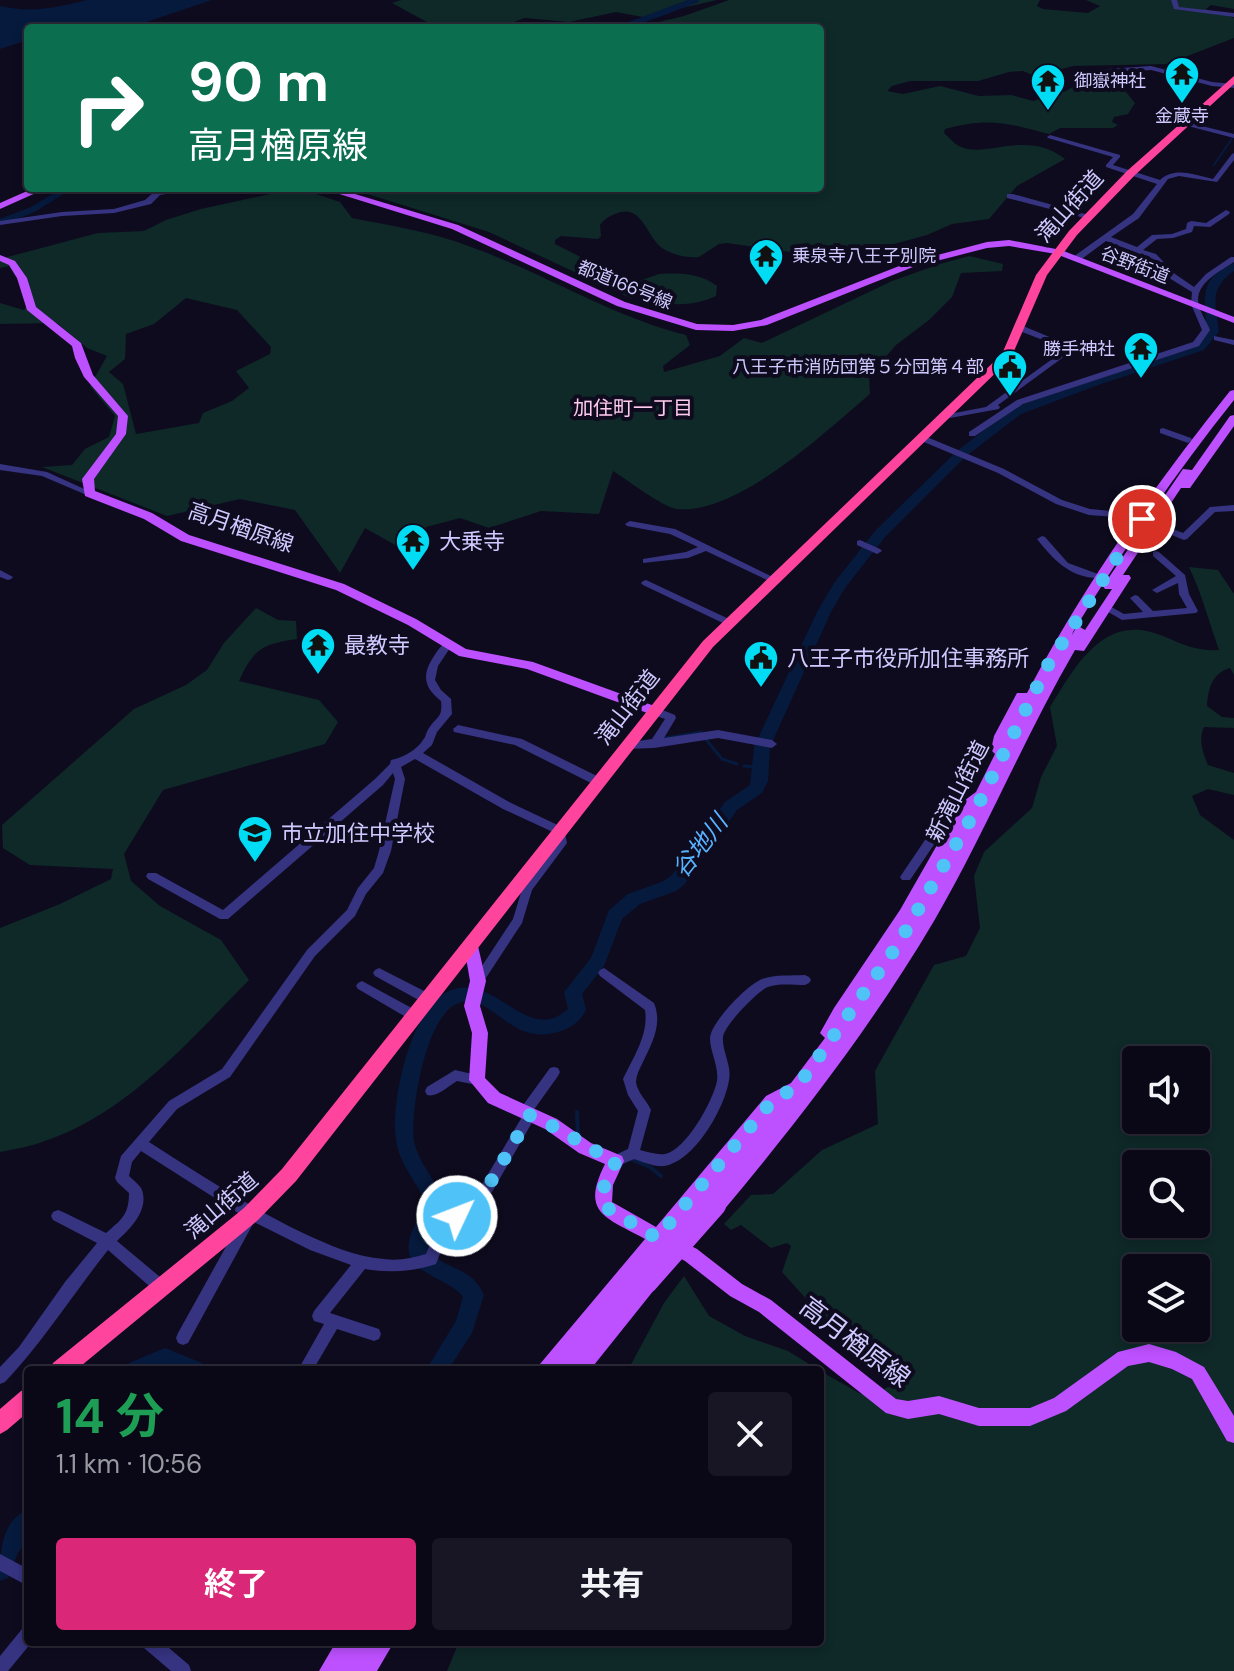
<!DOCTYPE html>
<html lang="ja">
<meta charset="utf-8">
<style>
:root{--surface:#0a0817;--page:#181624;--text:#f1f3f6;--muted:#999aa1;--line:#2a2936;--accent:#db2777}
body{margin:0;font-family:"DM Sans","Noto Sans JP",sans-serif;background:var(--page);color:var(--text);height:100vh;display:flex;flex-direction:column;font-size:30px;white-space:nowrap}
*{box-sizing:border-box;margin:0}
p{font-size:26px;color:var(--muted)}
.icon{flex:none;width:44px;height:44px;fill:none;stroke:currentColor;stroke-width:2;stroke-linecap:round;stroke-linejoin:round}
.map{position:relative;flex:1;overflow:hidden}
.details{position:absolute;left:24px;top:1366px;width:800px;height:280px;display:flex;flex-direction:column;background:var(--surface);border-radius:8px;box-shadow:0 4px 12px #0003,0 0 0 2px var(--line)}
.details>*{flex:none}
.banner{position:absolute;left:24px;top:24px;width:800px;height:168px;border-radius:8px;box-shadow:0 4px 12px #0003,0 0 0 2px var(--line);background:#0b6e4f;color:#fff;overflow:hidden}
.tools{position:absolute;left:1122px;top:1046px;display:grid;gap:16px}
.tools a{display:grid;place-items:center;width:88px;height:88px;border-radius:8px;background:var(--surface);box-shadow:0 4px 12px #0003,0 0 0 2px var(--line);font-size:40px}
.pin{position:absolute;display:grid;place-items:center;width:68px;height:68px;color:#fff;margin:-34px;border:4px solid #fff;border-radius:50%;box-shadow:0 2px 8px #0007}
.me{position:absolute;width:88px;margin:-44px;rotate:47deg;stroke-linejoin:round;filter:drop-shadow(0 0 6px #0008)}
.turn{display:flex;align-items:center;gap:28px;height:168px;padding:0 32px;font-size:36px}
.turn .icon{width:104px;height:104px;stroke-width:2.5}
.turn b{display:block;font-size:56px;line-height:68px}
.round{display:grid;place-items:center;flex:none;width:84px;height:84px;border-radius:8px;background:var(--page)}
.head{display:flex;align-items:center;justify-content:space-between;height:136px;padding:0 32px}
h1{font-size:48px;font-weight:700;line-height:60px;color:#1e9e55}
.cta{display:flex;gap:16px;margin-top:auto;padding:16px 32px}
.cta a{flex:1;height:92px;border-radius:8px;background:var(--accent);color:#fff;font-size:32px;font-weight:700;line-height:92px;text-align:center}
.cta a+a{background:var(--page);color:var(--text)}
.map>svg:first-child{display:block}
.green{fill:#0e2928;fill-rule:evenodd}
.water{fill:#061a3d}
.lines{fill:none;stroke-linecap:round;stroke-linejoin:round}
.stream-far2{stroke:#061a3d;stroke-width:2}
.stream-far1{stroke:#061a3d;stroke-width:3}
.stream{stroke:#061a3d;stroke-width:4}
.canal{stroke:#061a3d;stroke-width:6}
.river{fill:#061a3d;fill-rule:evenodd}
.minor{fill:#363381;fill-rule:evenodd}
.major{fill:#bd50ff;fill-rule:evenodd}
.highway{fill:#ff449e;fill-rule:evenodd}
.major-bridge{stroke:#bd50ff;stroke-width:18}
.route{stroke:#4fc3f7;stroke-width:14;stroke-dasharray:0 25.2}
.labels{text-anchor:middle;stroke-width:8;stroke-linejoin:round;paint-order:stroke}
.far-poi-label{font-size:18px;fill:#cfc9ff;stroke:#0e0b1f;text-anchor:start}
.far-street-label{font-size:18px;fill:#cfc9ff;stroke:#0e0b1f}
.far-neighbourhood-label{font-size:20px;fill:#ffcbec;stroke:#0e0b1f}
.street-label{font-size:22px;fill:#cfc9ff;stroke:#0e0b1f}
.poi-label{font-size:22px;fill:#cfc9ff;stroke:#0e0b1f;text-anchor:start}
.water-label{font-size:24px;font-style:italic;fill:#57b2ff;stroke:#0e0b1f}
.near-street-label{font-size:26px;fill:#cfc9ff;stroke:#0e0b1f}
</style>
<div class="map">
<svg width="1234" height="1671" viewBox="0 0 1234 1671">
<rect width="100%" height="100%" fill="#0e0b1f"/>
<!-- green -->
<path class="green" d="M401,0h316l-74,17 -27,-5 -47,10 -44,-4 -26,9 -9,-4 -52,5 -46,-25z
M729,0h311l-3,6 6,3 45,4 12,-7 -14,-6h148v9l-23,-4 -5,4 28,9v20l-67,26 -94,2 -38,10 -12,-5 -14,1 -31,9h-68l-18,5 -5,5 16,3 37,-8 39,10 32,-1 22,6 33,-10 21,-12 40,-3 10,2 1,8 -16,1 13,16 -7,11 -14,3 -2,5 6,3 -5,3h-53l-11,6c-41,-11 -61,-17 -104,-5l-1,4c5,4 10,11 15,13 27,14 67,-18 106,13l-48,27 -28,33 -37,5 -25,11 -88,24 -112,-16 -8,1 -20,13c-12,1 -26,-2 -37,-9 -16,-12 -20,-46 -47,-34 -7,3 -11,5 -15,11l1,11 -3,3 -37,-3 -6,4v4l63,32 14,23 -143,-67 -141,-44h472v-160h-187l51,-12z
M298,188l42,14 12,16c40,8 81,14 119,29 73,26 140,69 215,88l4,10 -27,21 1,6 56,-16 24,-18 18,5 130,-62 48,-17 29,-8 34,8 -1,7 -41,2 -9,24 -23,23 -33,25 -27,31 1,18c-45,38 -132,121 -193,115 -15,-2 -49,-29 -64,-38l-14,43 -58,-3 -52,17 -29,-10 -34,9 -1,13 -12,15 -48,-27 -25,45 -45,-63 -55,-11 -73,17 -125,-49 30,-2 13,-16 24,-12 6,-21 -25,-30 17,-30 -20,-8 -30,-25 -57,1v-21l24,7 4,-6 -5,-16 -14,-22 -9,2v-9l98,-26 46,-2 22,-11 35,-11zM186,298l51,12 34,37 -1,7 -34,17 13,17 -17,13 -29,12 -4,10 -63,11 -13,-50 -14,-12 16,-13 1,-25 28,-10z
M659,274c21,-1 41,-1 58,12l-1,10c-26,12 -53,10 -79,-1l-1,-13z
M1189,567l29,3 16,24v81l-4,-7c-18,5 -22,21 -23,38l15,11 12,1v10l-30,-1c-6,13 -1,26 4,38l26,8v22l-26,-6 -16,7 8,19 34,25v831h-787l12,-29h361v-271l41,23 23,-5 14,-7 -62,-50 -54,-60 9,-26 -4,-3 -16,5 -30,-23 -10,5 -7,-6 27,-29 22,-1 49,-44 56,-26 -3,-53 59,-106 32,-9 14,-28 -6,-52 10,-24 48,-44 9,-31 16,-31 -7,-39c20,-31 45,-82 91,-77 29,4 43,22 78,20 -10,-28 -17,-56 -30,-83zM1136,1060h60v60h-60zM1136,1164h60v60h-60zM1136,1268h60v60h-60z
M256,608l22,12 18,1 1,18c-34,5 -43,9 -58,42l80,19 19,22 -13,22 -162,46 -39,64 7,27 29,25 61,34 28,40c-60,61 -123,135 -207,162 -13,5 -28,7 -42,10v-224l60,-24 51,-25 2,-10 -83,-4 -27,-17 -1,-23 132,-116 52,-24 21,-15 17,-27z
M684,1276l25,40 36,20 43,15 31,19h-191l36,-67z"/>
<!-- water -->
<path class="water" d="M87,0h125l-84,28h-100v12l-28,9v-43c32,7 55,2 87,-6z"/>
<g class="lines">
<!-- stream-far2 -->
<path class="stream-far2" d="M1214,165l19,-28"/>
<!-- stream-far1 -->
<path class="stream-far1" d="M704,737l18,22 15,5
M665,738l36,-6
M744,766l16,1"/>
<!-- stream -->
<path class="stream" d="M577,1112l1,25
M631,1159l19,8 11,9"/>
<!-- canal -->
<path class="canal" d="M621,28l75,-28
M0,222l32,-12 36,-22"/>
<!-- river -->
<path class="river" d="M1234,263v8c-26,18 -18,33 -15,61l-15,18 -103,34 -80,30 -56,43 -80,80 -40,51 -14,24 -61,135 -2,34 -6,12 -25,17 -53,75 -8,6 -36,13 -18,15 -18,47 -22,28 4,16c-6,12 -15,18 -28,22 -48,14 -63,-36 -96,-30 -36,7 -52,109 -48,139 4,21 22,40 31,60l-16,36 -1,12c16,22 43,16 56,46l-12,38 -24,37h-22l30,-49 7,-24c-14,-20 -60,-23 -54,-55 2,-15 13,-26 16,-41 -9,-20 -26,-38 -29,-61 -6,-36 14,-128 49,-147 49,-27 80,55 123,16l-4,-17 27,-34 18,-48 19,-16 36,-13 8,-6 53,-73 25,-17 4,-38 63,-135 17,-29 41,-52 82,-80 56,-43 80,-30 103,-32 11,-14c-3,-33 -9,-54 27,-69z
M165,1348l37,15 3,7h-79l3,-7z
M28,1509v30l-10,14 -10,25 -8,3c0,-27 0,-59 28,-72z"/>
<!-- minor -->
<path class="minor" d="M1171,0h6l2,7 55,6v4l-60,-8z
M1151,66l61,16 22,2v4l-22,-2 -61,-16 -73,5 -3,-2 3,-2z
M1186,122l48,12v4l-50,-13 -1,-1z
M1050,135l70,20v2l-7,8 47,15c14,-14 36,-5 53,-1l19,-25 2,-1v7l-17,22 -38,-6 -11,3 -29,39 -28,19 26,10 15,-12 20,-1 14,-5 1,-6 4,-2 15,2 20,-13 4,2 -1,2 -19,13 -16,-1 -2,6 -19,6 -16,1 -14,11 13,4 19,20 19,13 12,-13 25,-17h3v5c-15,10 -41,22 -35,44 2,8 8,16 11,24l-11,16 -176,58 -48,32h-6v-4l48,-32 176,-58 9,-12 -11,-26 1,-12 -23,-14 -19,-20 -44,-17 -27,20h-6v-4l60,-43 24,-30 -51,-17v-2l7,-8 -65,-19 -1,-1z
M177,188h18l-4,2 -31,5 -9,9 -37,9 -52,3 -62,9v-4l62,-9 52,-3 31,-9 10,-9z
M1007,194h6l79,22 -7,2 -78,-20z
M1017,326h6l53,22 -78,57 2,2 -1,2 -60,11v-4l47,-9 80,-58 -49,-19z
M1214,336l20,4v5l-20,-5z
M1163,428l28,10 1,2 -4,3 -28,-10v-4z
M922,435l82,34 58,31 28,9 43,4 50,20 27,-26 24,-2v6l-19,1 -28,27 -3,1 -55,-22 -40,-3 -33,-11 -58,-31 -79,-33 -1,-2z
M0,464l47,8 46,21 -4,3 -47,-20 -42,-6z
M630,521l45,8 102,50 -2,2h-6l-63,-30 -18,7 -45,5v-4l43,-7 12,-5 -28,-13 -43,-8 -2,-2z
M1042,536l3,1 23,26 30,11 2,2 -2,2c-28,0 -45,-19 -61,-39z
M860,540l20,9 2,2 -5,3 -20,-9v-4z
M1156,551l3,1 26,23 4,19 9,17 -2,2 -74,7 -19,-11 -2,-2 2,-2 3,-1 18,10 19,-2 -13,-14 5,-3 3,1 15,15 34,-3 -8,-14 -1,-11 -21,10 -5,-3 24,-14 -23,-20v-4z
M0,570l13,7 -2,2 -3,1 -8,-3z
M646,580l85,40 2,2 -5,3 -3,-1 -82,-39 -2,-2 2,-2z
M447,642l5,3 -14,21 -3,14 6,10 10,9 1,15 -15,18 -5,13 -9,8 88,50 53,25 3,15 -35,47 -10,33 -40,61 -4,2 -4,-2 -2,-3 2,-3 39,-59 10,-33 32,-44v-9l-52,-24 -88,-50 -14,8 4,12 -14,72 -8,22 -17,21 -11,22 -40,40 -85,121 -53,32 -28,33c50,32 100,65 154,91 26,12 52,24 81,26 15,2 28,-1 42,-5l12,-29 40,-34 44,-74 -3,-5 2,-4 29,-40 4,-1 4,1 2,4 -2,4 -25,35 3,4 -2,4 -46,80 -40,34 -12,31c-24,8 -46,9 -71,5l-35,44 49,16 2,5 -2,5 -5,2 -37,-12 -24,41h-15l26,-46 -10,-3 -2,-5 2,-5 37,-46 -41,-15 -56,-28 -66,121 -5,2 -5,-2 -2,-5 2,-5 65,-117 -102,-65 -9,11 -3,14c4,4 11,9 13,14 7,21 -12,39 -25,51l49,41 2,5 -2,5 -5,2 -5,-2 -48,-42c-35,44 -65,92 -103,132l-5,2v-17l19,-20 46,-65 32,-39 -44,-23 -2,-4 2,-4 5,-2 5,2 43,21c15,-13 23,-18 23,-40l-12,-11 -2,-4 6,-22 48,-55 53,-32 85,-119 40,-40 11,-22 16,-20 5,-17 16,-72 -2,-6 -10,12 -155,134h-8l-72,-40 -2,-3 2,-3h8l67,37 152,-131 15,-15 1,-4c11,-2 26,-10 32,-20 3,-3 3,-8 6,-12 8,-12 14,-10 12,-27 -18,-14 -19,-27 -7,-45 4,-6 7,-11 13,-14z
M655,707l20,8 1,3 -12,20 54,-8 54,10 5,4 -5,4 -54,-10 -64,10 -29,1 -1,-3 1,-3 27,-4 13,-20 -14,-5 -1,-3 1,-3z
M458,725l64,14 81,40 1,3 -5,4 -4,-1 -80,-40 -61,-13 -1,-3z
M952,796l5,4 -24,46 -23,34h-8l-2,-3 2,-3 23,-34 23,-43z
M379,968l53,27 2,4 -2,4 -4,1 -4,-1 -49,-27 -2,-3 2,-3z
M604,968l50,35c9,22 -3,42 -12,61 -3,6 -6,12 -6,18 1,10 11,19 15,28l-11,40c8,2 17,5 25,4 21,-4 48,-53 52,-73 2,-15 -7,-29 -7,-43 1,-16 37,-53 52,-59 14,-5 29,-3 43,-4l4,2 2,3 -2,3 -4,2c-12,0 -26,-2 -37,2 -11,4 -44,39 -45,50 -1,15 9,28 6,43 -4,28 -35,82 -65,86 -10,1 -21,-4 -30,-7l-18,8 -5,-2 -1,-4 1,-4 17,-8 10,-38 -10,-16 -5,-16c10,-21 26,-45 22,-69l-45,-34 -2,-3 2,-3z
M362,981l57,31 2,4 -2,4 -4,1 -4,-1 -53,-31 -2,-3 2,-3z
M455,1070l26,6 2,4 -2,4 -4,1 -20,-4c-9,5 -20,17 -30,14l-2,-4 2,-4z
M0,1554l28,15v17l-28,-15z
M28,1627v15h4l-24,29h-8v-15l22,-27z
M142,1642h20l27,23 2,6h-20l-27,-23z"/>
<!-- major -->
<path class="major" d="M34,188h13l-47,21v-6z
M320,188h15l123,37 167,77 72,22 36,1 28,-5 146,-57 80,-21 22,-2 52,10 173,67v6l-178,-69 -47,-8 -22,2 -74,19 -146,58 -34,6 -37,-1 -79,-24 -165,-77z
M0,255l15,6 12,17 9,29 45,36 12,32 35,41 -2,18 -32,45 1,12 57,22 37,22 155,49 72,35 50,30 67,13 127,46 2,3 -2,3h-10l-123,-45 -68,-13 -51,-31 -72,-35 -155,-49 -37,-22 -59,-23 -3,-17 34,-45 2,-18 -34,-39 -9,-19 -3,-12 -45,-36 -10,-32 -8,-13 -9,-4z
M1234,390v10c-59,74 -112,151 -161,232l-1,3 4,-7 4,-1 5,3 27,-41h-7l-2,-3 80,-117 9,1 38,-54 4,-1v11l-44,62h-9l-58,87h6l2,3 -47,73 -9,-1c-51,88 -90,183 -141,271 -61,103 -134,198 -211,290l-6,3 -6,-3 -2,-6 -4,2 -7,-5 -28,33 27,14 45,35 29,16 125,99 12,2 31,-5 40,12h51l24,-10 64,-46 31,-8 27,8 28,15 30,49v27l-7,-2 -35,-62 -20,-10 -23,-7 -21,4 -62,45 -36,15h-51l-40,-12 -31,5 -22,-6 -127,-101 -29,-16 -45,-35 -25,-14 -19,23 5,7 8,1 3,6 -3,6 -64,80h-53l3,-6 105,-125c-39,-22 -65,-25 -40,-75l-26,-11 -34,-24 -57,-26 -19,-23 3,-47 -8,-27 6,-25 -6,-35 2,-4 5,-2 5,2 2,4 8,35 -6,25 8,27 -3,45 15,15 57,26 34,24 31,13 2,5 -11,24 -1,17 44,25 110,-131 25,-13 34,-45 -5,-5 14,-25 66,-98 61,-107 15,-11 19,-38 -4,-4 3,-14 23,-43h10c57,-108 127,-207 203,-302z
M336,1642h58l-17,29h-58z"/>
<!-- highway -->
<path class="highway" d="M1234,76v8l-99,91 -58,60 -30,40 -36,83 -298,289 -417,534 -38,39 -182,150h-26l3,-7 191,-155 38,-39 421,-528 299,-287 34,-79 33,-44 58,-60z
M28,1388v24l-21,18 -7,4v-25l21,-18z"/>
<!-- major-bridge -->
<path class="major-bridge" d="M637,1277l68,-78
M648,1284l69,-78"/>
</g>
<g class="lines">
<!-- route -->
<path class="route" d="M457,1216l26,-21 47,-80c31,13 56,33 86,46l-12,26v19l53,32 115,-137 26,-15 99,-140 76,-131 75,-150 94,-146"/>
</g>
<!-- icons -->
<defs>
<g id="temple-pin" transform="scale(1.8)"><path d="M0 17L-7.5 6A9.5 9.5 0 1 1 7.5 6Z" fill="#00dcf4" stroke="#0e0b1f"/><path d="M0-6L5-2H3V0L6.5 2.5H4V6H1.5V3h-3V6H-4V2.5H-6.5L-3 0V-2H-5Z" fill="#111"/></g>
<g id="civic-pin" transform="scale(1.8)"><path d="M0 17L-7.5 6A9.5 9.5 0 1 1 7.5 6Z" fill="#00dcf4" stroke="#0e0b1f"/><path d="M-.6-6.5H3V-4.5H.6V-3L4-1V1h2V6H-6V1h2V-1L-.6-3ZM-1.2 2.5V6h2.4V2.5Z" fill="#111"/></g>
<g id="school-pin" transform="scale(1.8)"><path d="M0 17L-7.5 6A9.5 9.5 0 1 1 7.5 6Z" fill="#00dcf4" stroke="#0e0b1f"/><path d="M0-5L7-2L0 1L-7-2ZM-4 1L0 2.5L4 1V4Q0 6-4 4Z" fill="#111"/></g>
</defs>
<g fill-rule="evenodd">
<use href="#temple-pin" x="1182" y="74"/>
<use href="#temple-pin" x="1048" y="81"/>
<use href="#temple-pin" x="766" y="256"/>
<use href="#temple-pin" x="1141" y="349"/>
<use href="#civic-pin" x="1010" y="367"/>
<use href="#temple-pin" x="413" y="541"/>
<use href="#temple-pin" x="318" y="645"/>
<use href="#civic-pin" x="761" y="658"/>
<use href="#school-pin" x="255" y="833"/>
</g>
<g class="labels">
<!-- far-poi labels -->
<g class="far-poi-label">
<text x="1074" y="87">御嶽神社</text>
<text x="1182" y="122" text-anchor="middle">金蔵寺</text>
<text x="792" y="262">乗泉寺八王子別院</text>
<text x="1115" y="355" text-anchor="end">勝手神社</text>
<text x="984" y="373" text-anchor="end">八王子市消防団第５分団第４部</text>
</g>
<!-- far-street labels -->
<g class="far-street-label">
<text transform="translate(1135 265) rotate(21)" y="6">谷野街道</text>
<text transform="translate(625 285) rotate(22)" y="6">都道166号線</text>
</g>
<!-- far-neighbourhood labels -->
<g class="far-neighbourhood-label">
<text x="633" y="415">加住町一丁目</text>
</g>
<!-- street labels -->
<g class="street-label">
<text transform="translate(1069 206) rotate(-48)" y="8">滝山街道</text>
<text transform="translate(241 527) rotate(19)" y="8">高月楢原線</text>
<text transform="translate(627 707) rotate(-52)" y="8">滝山街道</text>
<text transform="translate(957 791) rotate(-63)" y="8">新滝山街道</text>
<text transform="translate(221 1205) rotate(-41)" y="8">滝山街道</text>
</g>
<!-- poi labels -->
<g class="poi-label">
<text x="439" y="549">大乗寺</text>
<text x="344" y="653">最教寺</text>
<text x="787" y="666">八王子市役所加住事務所</text>
<text x="281" y="841">市立加住中学校</text>
</g>
<!-- water labels -->
<g class="water-label">
<text transform="translate(700 846) rotate(-52)" y="8">谷地川</text>
</g>
<!-- near-street labels -->
<g class="near-street-label">
<text transform="translate(855 1342) rotate(37)" y="9">高月楢原線</text>
</g>
</g>
</svg>
<div class="tools">
<a><svg class="icon" aria-label="sound" viewBox="0 0 24 24"><path d="M4 9h4l5-4v14l-5-4H4zM17 9q2 3 0 6"/></svg></a>
<a><svg class="icon" aria-label="search" viewBox="0 0 24 24"><circle cx="10" cy="10" r="6"/><path d="M15 15l6 6"/></svg></a>
<a><svg class="icon" aria-label="layers" viewBox="0 0 24 24"><path d="M12 4l9 5-9 5-9-5zM3 14l9 5 9-5"/></svg></a>
</div>
<div class="pin" style="left:1142px;top:519px;background:#d93025"><svg class="icon" aria-label="arrive" viewBox="0 0 24 24"><path d="M6 21V4h12l-3 4 3 4H6"/></svg></div>
<svg class="me" style="left:457px;top:1216px" viewBox="-20 -20 40 40"><circle r="17" fill="#4fc3f7" stroke="#fff" stroke-width="3"/><path d="M0-11L8 9 0 5-8 9z" fill="#fff"/></svg>
<div class="banner">
<div class="turn"><svg class="icon" aria-label="right" viewBox="0 0 24 24"><path d="M7 20v-9h11M14 6l5 5-5 5"/></svg><div><b>90 m</b>高月楢原線</div></div>
</div>
<section class="details">
<div class="head"><div><h1>14 分</h1><p>1.1 km · 10:56</p></div><a class="round"><svg class="icon" aria-label="close" viewBox="0 0 24 24"><path d="M6 6l12 12M18 6L6 18"/></svg></a></div>
<div class="cta"><a>終了</a><a>共有</a></div>
</section>
</div>
